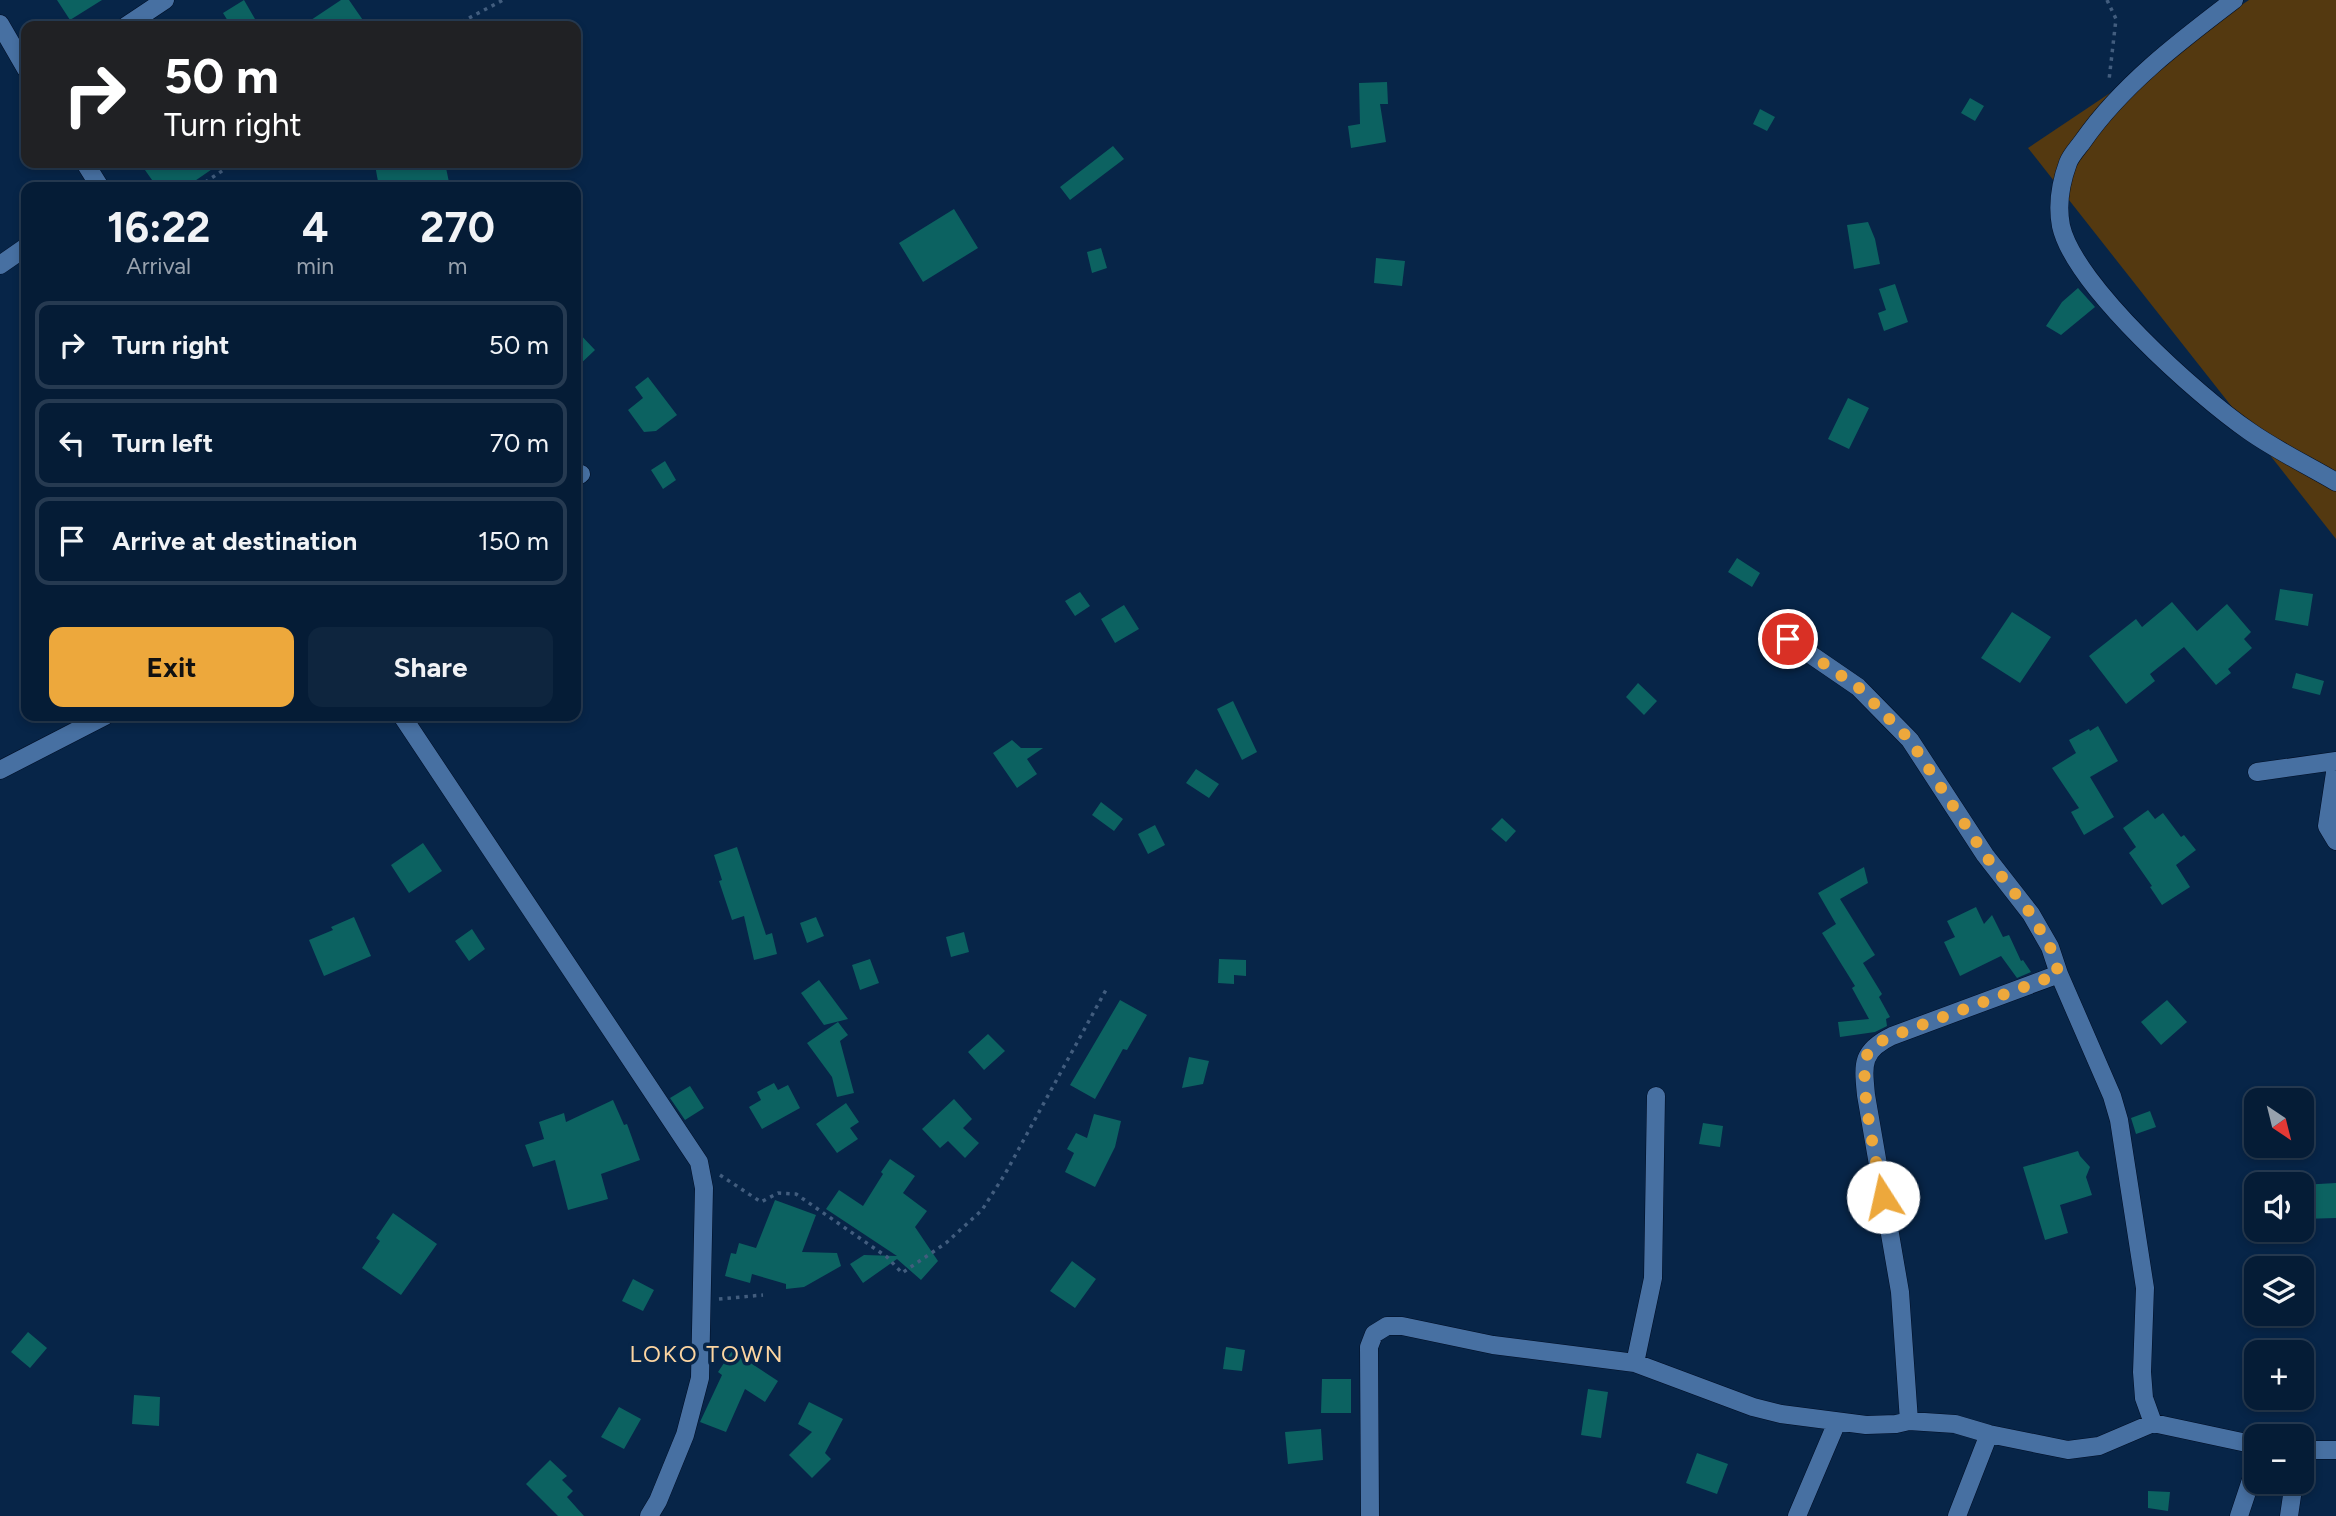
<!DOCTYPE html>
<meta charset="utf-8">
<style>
:root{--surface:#051c36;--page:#0e253e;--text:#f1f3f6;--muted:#97a1ad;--line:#263a51;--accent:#eda83c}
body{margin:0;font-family:Figtree,sans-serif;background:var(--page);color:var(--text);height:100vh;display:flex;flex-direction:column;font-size:26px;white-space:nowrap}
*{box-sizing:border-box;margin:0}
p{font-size:23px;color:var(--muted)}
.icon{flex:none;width:38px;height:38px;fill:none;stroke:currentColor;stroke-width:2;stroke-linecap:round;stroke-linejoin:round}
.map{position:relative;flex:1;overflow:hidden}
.sheet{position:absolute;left:21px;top:182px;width:560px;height:539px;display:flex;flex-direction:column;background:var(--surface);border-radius:14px;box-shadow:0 4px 10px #0003,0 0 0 2px var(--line)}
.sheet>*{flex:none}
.banner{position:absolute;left:21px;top:21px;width:560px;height:147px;border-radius:14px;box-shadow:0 4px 10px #0003,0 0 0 2px var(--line);background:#202124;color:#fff;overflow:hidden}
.needle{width:46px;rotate:145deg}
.fabs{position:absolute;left:2244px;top:1088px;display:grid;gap:14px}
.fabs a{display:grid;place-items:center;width:70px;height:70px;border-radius:14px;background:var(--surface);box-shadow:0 4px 10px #0003,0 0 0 2px var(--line);font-size:35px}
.pin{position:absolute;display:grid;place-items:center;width:60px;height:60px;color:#fff;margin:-30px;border:4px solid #fff;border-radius:50%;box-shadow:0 2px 7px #0007}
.me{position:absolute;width:77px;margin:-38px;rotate:350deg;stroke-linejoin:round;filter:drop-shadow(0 0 5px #0008)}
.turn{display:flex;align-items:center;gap:24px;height:147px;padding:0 28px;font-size:32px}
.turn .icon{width:91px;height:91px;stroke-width:2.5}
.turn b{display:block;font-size:49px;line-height:60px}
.eta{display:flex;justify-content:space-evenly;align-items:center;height:119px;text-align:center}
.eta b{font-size:42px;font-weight:700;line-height:49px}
.action{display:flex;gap:14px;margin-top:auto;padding:14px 28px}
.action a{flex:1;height:80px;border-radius:14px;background:var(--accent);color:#111;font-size:28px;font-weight:700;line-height:80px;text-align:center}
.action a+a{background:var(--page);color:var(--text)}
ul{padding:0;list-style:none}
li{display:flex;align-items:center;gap:21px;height:88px;margin:0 14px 10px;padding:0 14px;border:4px solid var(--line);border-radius:14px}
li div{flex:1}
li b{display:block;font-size:26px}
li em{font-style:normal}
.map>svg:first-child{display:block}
.green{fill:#543910}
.building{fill:#0c6261}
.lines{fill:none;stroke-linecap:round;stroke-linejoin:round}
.minor-casing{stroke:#000e25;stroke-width:19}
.path{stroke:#425d7e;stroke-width:3.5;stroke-dasharray:3.5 5;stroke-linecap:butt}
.minor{stroke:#4770a2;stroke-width:18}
.route{stroke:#eda83c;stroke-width:12;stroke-dasharray:0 21.6}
.labels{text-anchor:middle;stroke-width:7;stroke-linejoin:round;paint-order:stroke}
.neighbourhood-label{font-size:23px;letter-spacing:2px;fill:#fcd5a1;stroke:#072548}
</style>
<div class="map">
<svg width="2336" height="1516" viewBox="0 0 2336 1516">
<rect width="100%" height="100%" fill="#072548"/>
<!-- green -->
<path class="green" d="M2249,0h87v539l-308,-391z"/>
<!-- building -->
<path class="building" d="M57,0h45l-32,20z
M244,0l15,26h-28l-8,-13z
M341,0h8l18,26h-65z
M1387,82l1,22h-8l6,38 -35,6 -3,-22 12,-2 -1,-41z
M1970,98l14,8 -9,15 -14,-8z
M1760,109l15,8 -8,14 -14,-7z
M1113,146l11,13 -54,41 -10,-13z
M140,163h81l-35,24h-29z
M385,163h37l1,4 22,-4 5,24h-71l-4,-22z
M954,209l24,39 -55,34 -24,-39z
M1868,222l7,17 5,25 -26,5 -7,-44z
M1101,248l6,20 -15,5 -5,-21z
M1376,258l29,3 -3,25 -28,-3z
M1895,284l13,38 -24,9 -6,-18 8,-3 -7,-21z
M2078,288l17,19 -34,28 -15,-9 16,-24z
M576,330l19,20 -19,18z
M648,377l29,38 -21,16 -12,1 -16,-22 15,-12 -8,-11z
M1848,398l21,10 -20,41 -21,-10z
M665,461l11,19 -13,9 -12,-19z
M1737,558l23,15 -8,14 -24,-15z
M2280,589l33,5 -5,32 -33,-6z
M1080,592l10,14 -15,10 -10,-15z
M2172,602l25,29 30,-27 24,28 -7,7 8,9 -24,21 3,4 -15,12 -32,-38 -34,27 5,7 -29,23 -37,-48 47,-37 6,8z
M1124,605l15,24 -24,14 -14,-24z
M2012,612l39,25 -31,46 -39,-25z
M2296,673l28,8 -4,14 -28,-7z
M1638,683l19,18 -13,14 -18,-18z
M1233,701l24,51 -15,8 -25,-51z
M2098,726l20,35 -28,16 24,40 -30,18 -13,-23 8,-4 -27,-40 24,-15 -7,-13 20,-11 1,2z
M1012,740l9,8h22l-16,11 10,15 -20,14 -24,-35z
M1196,769l23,15 -10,14 -23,-15z
M1101,802l22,17 -9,12 -22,-16z
M2148,810l7,9 8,-6 18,24 3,-2 12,15 -20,15 14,22 -28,18 -12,-18 2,-1 -23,-33 7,-6 -13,-19z
M1502,818l14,13 -10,11 -15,-13z
M1155,825l10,20 -17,9 -10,-20z
M423,843l19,28 -33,22 -18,-28z
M737,847l29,88 6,-2 5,21 -23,6 -10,-44 -12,4 -13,-39 3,-1 -8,-25z
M1864,867l4,16 -28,16 35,56 -12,8 19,31 -3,3 11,20 -4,2 1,7 -12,6 -35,5 -2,-15 31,-3 -17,-31 3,-2 -33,-53 14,-9 -18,-31z
M1976,907l8,17 8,-9 11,22 6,-2 12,26 2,-1 8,12 -14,6 -16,-22 -41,20 -16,-34 11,-5 -8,-16z
M354,917l17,39 -47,20 -15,-36 24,-10 -2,-3z
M816,917l8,19 -17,7 -7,-20z
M472,929l13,20 -16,12 -14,-20z
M964,932l5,20 -18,5 -5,-20z
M870,959l9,24 -19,7 -8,-25z
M1219,959l27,1v16l-12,-1v9l-16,-1z
M819,980l29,39 -24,6 -23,-32z
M1120,1000l27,15 -20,35 -4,-1 -28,50 -25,-14z
M2167,1000l20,22 -26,23 -20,-23z
M838,1022l10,13 -8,6 14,52 -17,4 -5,-20 -25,-34z
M988,1034l17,17 -21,19 -16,-18z
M1189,1057l20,4 -6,23 -21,4z
M774,1083l4,7 10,-5 12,23 -38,21 -13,-22 12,-7 -4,-8z
M690,1086l14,22 -19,12 -15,-22z
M954,1099l18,20 -9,9 16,15 -14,15 -17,-17 -8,7 -18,-19z
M613,1100l11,25 3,-1 13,36 -39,14 7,25 -40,11 -13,-50 -22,7 -8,-22 19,-6 -5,-17 25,-9 2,9z
M846,1103l13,19 -9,6 8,11 -21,14 -21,-29z
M2150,1111l6,16 -20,7 -5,-16z
M1094,1114l27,7 -6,26 -20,40 -30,-15 9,-19 -7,-4 9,-16 11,5z
M1703,1123l20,3 -3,21 -21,-3z
M2078,1151l2,5 10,11 -4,10 6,18 -32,10 8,28 -23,7 -22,-73z
M890,1159l25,17 -12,17 24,18 -12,16 23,34 -17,19 -24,-21 -34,24 -13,-19 14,-9 33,1 -71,-47 13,-19 24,16 20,-32 -2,-2z
M2336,1183v35l-34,1 -1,-34z
M775,1200l41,15 -14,37 35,1 4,13 -37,21 -18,2v-5l-34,-10 -2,9 -25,-7 6,-23 5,1 3,-11 17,5z
M393,1213l44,31 -36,51 -39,-27 18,-27 -4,-3z
M1072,1261l24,18 -21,29 -25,-17z
M633,1279l21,11 -11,21 -21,-10z
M28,1332l19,16 -17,20 -19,-16z
M1226,1347l19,3 -3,21 -19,-2z
M732,1351l46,30 -13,21 -20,-13 -19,43 -26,-10 22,-47 -4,-3z
M1322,1379h29v34h-30z
M1588,1389l20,3 -7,46 -20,-3z
M134,1395l26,2 -1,29 -27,-2z
M809,1402l34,17 -18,34 6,6 -19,19 -23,-23 23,-23 -14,-8z
M619,1407l22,12 -17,30 -23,-12z
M1321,1429l2,31 -35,4 -3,-32z
M1697,1453l31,11 -11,30 -31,-11z
M550,1460l17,16 -5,4 11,11 -6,6 17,19h-26l-32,-32z
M2148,1491l22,1 -2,19 -20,-3z"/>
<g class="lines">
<!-- minor casing -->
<g class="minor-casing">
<path id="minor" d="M2234,0c-54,41 -112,85 -151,141 -5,7 -12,14 -15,22 -7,19 -11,42 -7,63 13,59 137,170 188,205 27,19 58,34 87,51
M0,24l26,45
M126,26l39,-26
M85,163l15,24
M0,265l26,-18
M576,477l5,-3
M1788,639l70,48 52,53 75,115 46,59 19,33 9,27 53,122 7,24 26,168 -3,84 2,26 9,25 103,22
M402,716l297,446 5,26 -4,190 -15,57 -27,66 -9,15
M2336,766l-9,60 9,15
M0,770l105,-54
M2257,772l79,-11
M1635,1363l18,-85 3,-182
M1909,1421l-9,-129 -34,-197c-3,-31 -5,-44 26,-59l167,-62
M2301,1450h35
M1370,1516l-1,-169 5,-13 13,-8h15l91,19 142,18 118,44 28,7 85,11 30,-1 13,-3 46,3 34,10 79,16 31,-4 54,-23
M1797,1516l40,-94
M1957,1516l32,-82
M2239,1516l17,-51
M2289,1516l5,-34"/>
</g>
<!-- path -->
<path class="path" d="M2107,0l9,19 -7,61
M454,26l49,-26
M198,187l36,-24
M720,1175l41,27 17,-9 18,1 91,63 15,16 44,-30 36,-33 23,-36 102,-186
M719,1299l44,-4"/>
<!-- minor -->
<use href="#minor" class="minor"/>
</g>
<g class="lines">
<!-- route -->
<path class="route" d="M1788,639l70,48 52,53 75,115 46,59 19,33 9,27 -167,62c-8,4 -18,7 -23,15 -14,21 9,118 14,146"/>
</g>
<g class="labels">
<!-- neighbourhood labels -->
<g class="neighbourhood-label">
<text x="707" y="1362">LOKO TOWN</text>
</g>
</g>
</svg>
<div class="fabs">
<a><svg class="needle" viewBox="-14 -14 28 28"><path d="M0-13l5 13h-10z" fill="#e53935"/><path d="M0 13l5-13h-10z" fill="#97a1ad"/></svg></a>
<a><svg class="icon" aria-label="sound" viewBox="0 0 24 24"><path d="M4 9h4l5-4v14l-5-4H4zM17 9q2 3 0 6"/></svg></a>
<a><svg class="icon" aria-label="layers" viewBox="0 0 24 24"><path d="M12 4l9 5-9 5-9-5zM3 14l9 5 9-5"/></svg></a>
<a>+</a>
<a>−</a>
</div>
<div class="pin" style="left:1788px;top:639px;background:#d93025"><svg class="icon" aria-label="arrive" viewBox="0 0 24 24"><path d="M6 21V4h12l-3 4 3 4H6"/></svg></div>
<svg class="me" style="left:1883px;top:1197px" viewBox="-20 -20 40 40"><circle r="19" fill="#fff"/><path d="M0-13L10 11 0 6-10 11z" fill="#eda83c"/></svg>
<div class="banner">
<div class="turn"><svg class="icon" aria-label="right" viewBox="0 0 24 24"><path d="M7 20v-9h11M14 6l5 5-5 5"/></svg><div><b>50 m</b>Turn right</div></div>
</div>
<section class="sheet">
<div class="eta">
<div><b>16:22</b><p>Arrival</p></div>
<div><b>4</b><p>min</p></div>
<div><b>270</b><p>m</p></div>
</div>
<ul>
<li><svg class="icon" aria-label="right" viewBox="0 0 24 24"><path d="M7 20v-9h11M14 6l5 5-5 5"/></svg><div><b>Turn right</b></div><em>50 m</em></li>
<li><svg class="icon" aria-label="left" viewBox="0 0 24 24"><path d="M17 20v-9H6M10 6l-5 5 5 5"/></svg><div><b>Turn left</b></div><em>70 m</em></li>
<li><svg class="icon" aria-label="arrive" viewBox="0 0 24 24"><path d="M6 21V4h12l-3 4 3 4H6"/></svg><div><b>Arrive at destination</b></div><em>150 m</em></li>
</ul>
<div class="action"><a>Exit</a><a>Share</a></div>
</section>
</div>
